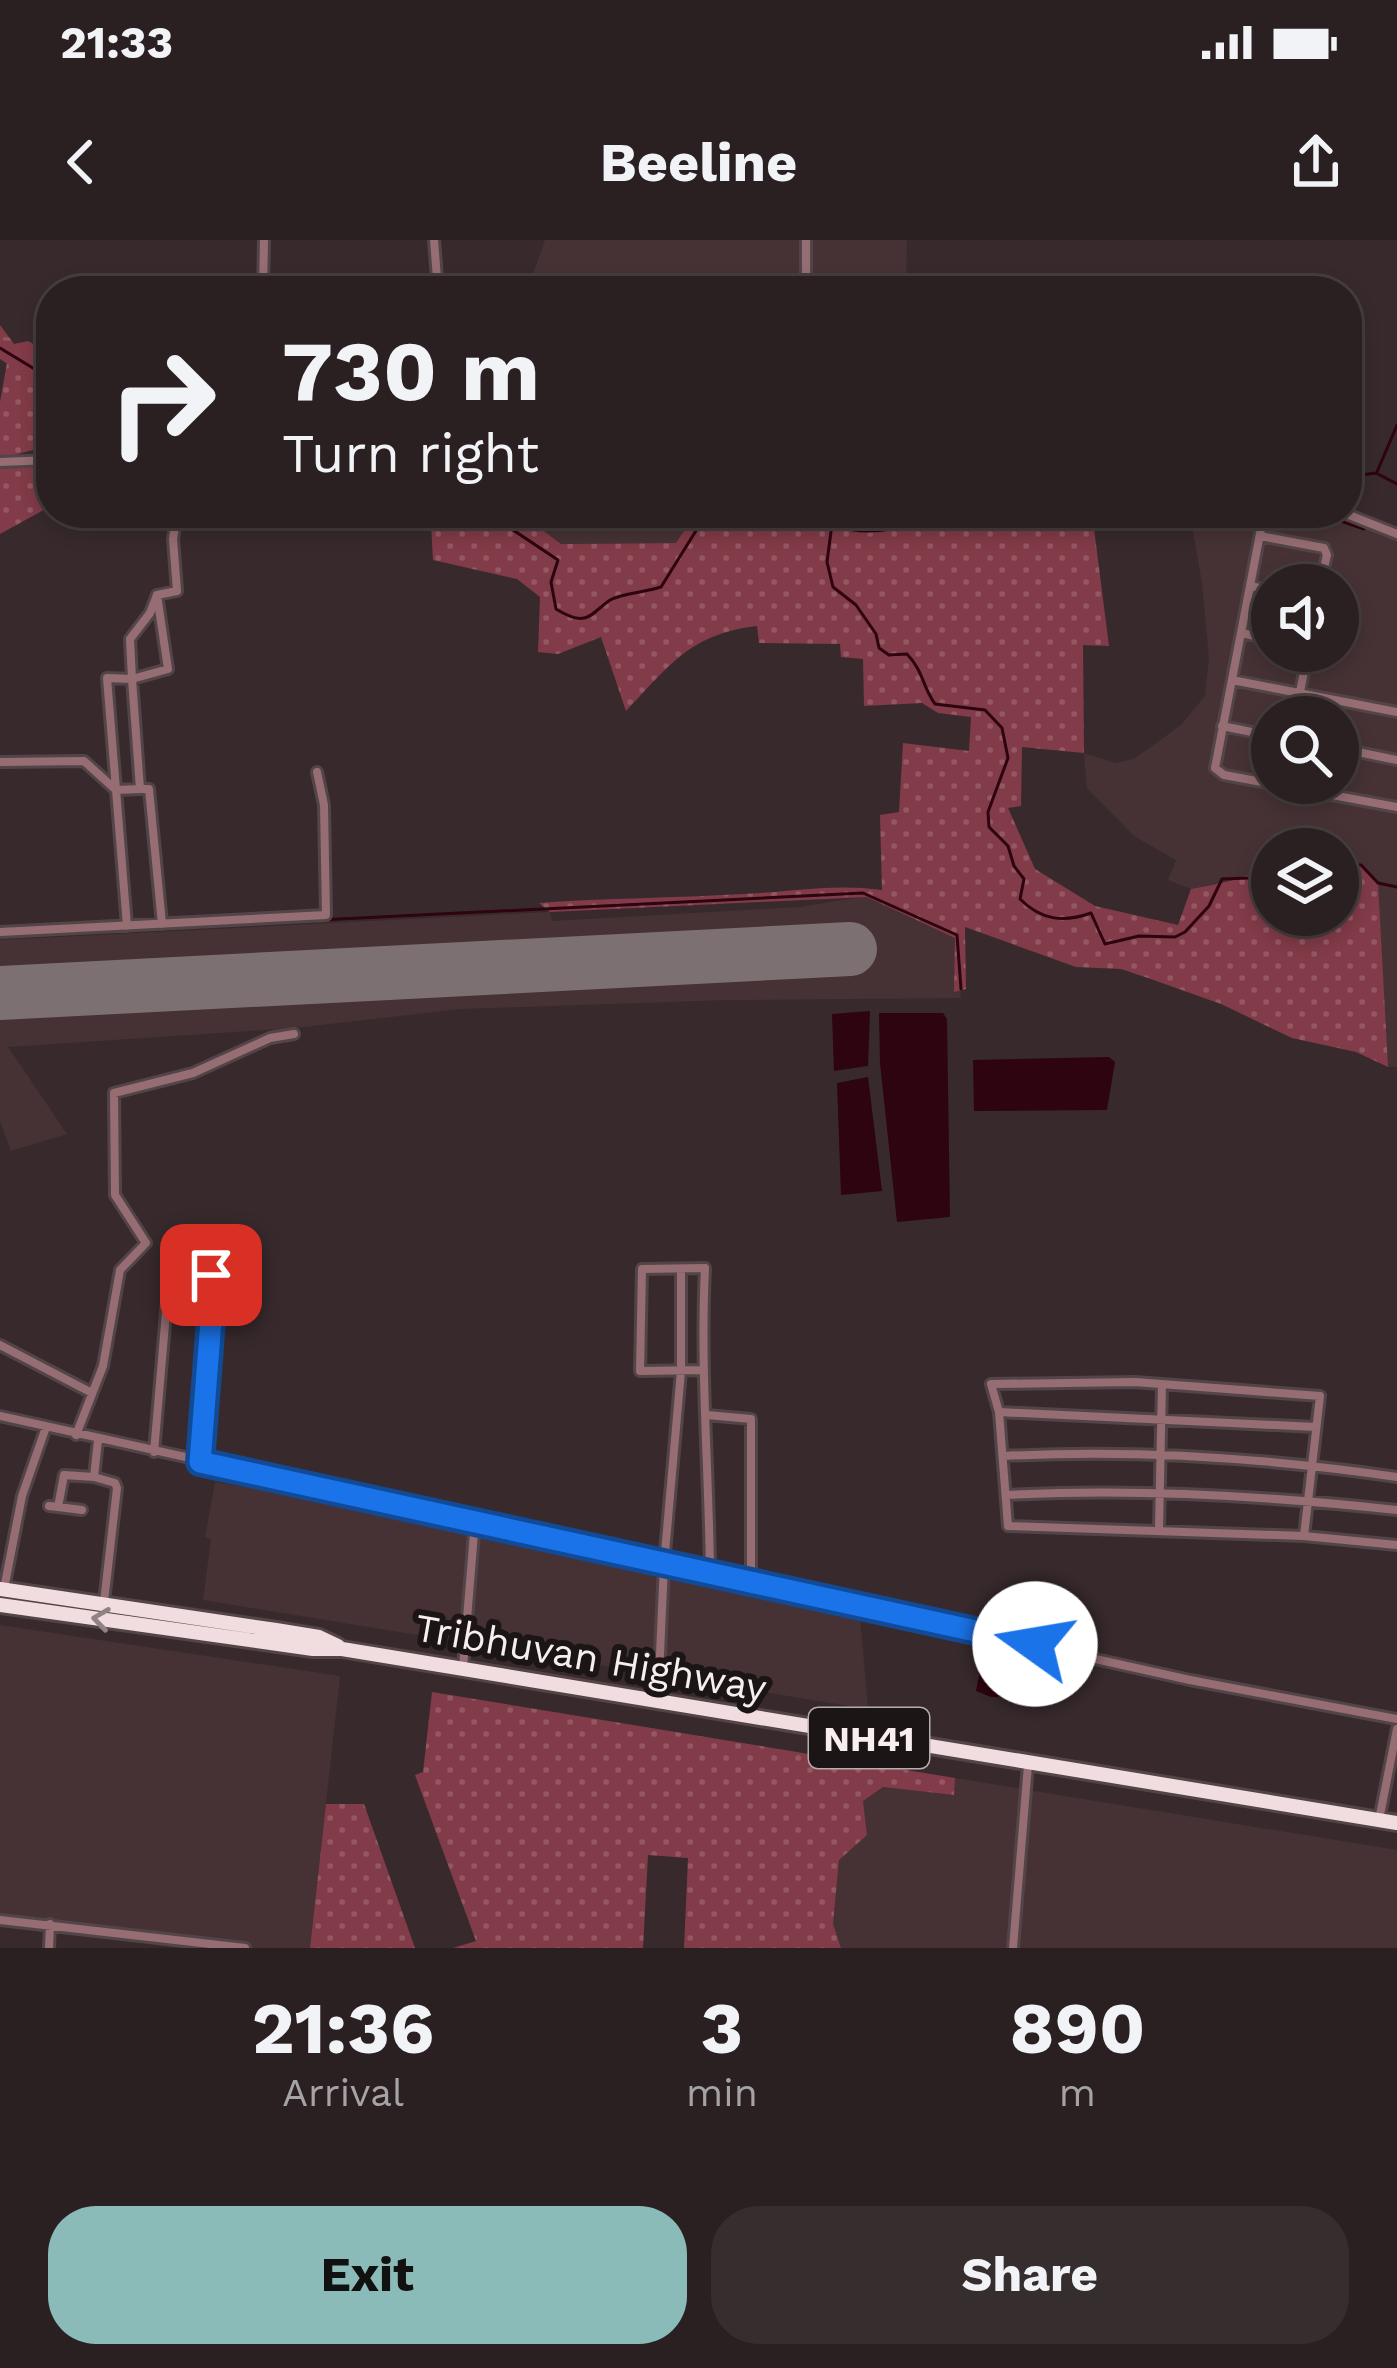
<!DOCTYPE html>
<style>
:root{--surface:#2a2021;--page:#362d2e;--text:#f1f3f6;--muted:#a5a3a5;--line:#463e3f;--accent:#8bbbb9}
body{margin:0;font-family:"Work Sans",sans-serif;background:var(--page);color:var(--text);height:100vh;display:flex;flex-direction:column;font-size:45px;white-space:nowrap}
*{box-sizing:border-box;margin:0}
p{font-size:39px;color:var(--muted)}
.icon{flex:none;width:66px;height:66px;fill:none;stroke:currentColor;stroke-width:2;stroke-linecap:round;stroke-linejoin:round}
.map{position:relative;height:1708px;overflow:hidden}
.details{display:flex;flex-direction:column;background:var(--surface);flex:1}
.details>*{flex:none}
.hud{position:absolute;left:36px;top:36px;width:1326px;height:252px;border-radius:48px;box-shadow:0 6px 18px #0003,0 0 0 3px var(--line);background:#2a2021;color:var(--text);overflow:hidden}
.tools{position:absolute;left:1251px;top:324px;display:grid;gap:24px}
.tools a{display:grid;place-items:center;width:108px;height:108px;border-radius:50%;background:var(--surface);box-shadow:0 6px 18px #0003,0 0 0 3px var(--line);font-size:60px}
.pin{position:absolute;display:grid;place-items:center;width:102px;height:102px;color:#fff;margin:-51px;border-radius:24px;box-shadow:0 6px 18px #0006}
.me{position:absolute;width:132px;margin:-66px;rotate:283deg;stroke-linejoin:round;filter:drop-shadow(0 0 9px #0008)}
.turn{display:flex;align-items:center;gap:42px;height:252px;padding:0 48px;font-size:54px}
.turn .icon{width:156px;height:156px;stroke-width:2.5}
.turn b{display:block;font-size:84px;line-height:102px}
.eta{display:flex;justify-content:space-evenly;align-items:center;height:204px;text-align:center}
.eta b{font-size:72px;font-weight:700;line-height:84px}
.button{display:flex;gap:24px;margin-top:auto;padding:24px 48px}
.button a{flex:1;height:138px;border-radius:48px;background:var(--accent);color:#111;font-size:48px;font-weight:700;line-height:138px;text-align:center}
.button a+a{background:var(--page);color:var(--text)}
.status{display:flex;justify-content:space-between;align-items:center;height:84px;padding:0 60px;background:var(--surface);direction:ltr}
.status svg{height:33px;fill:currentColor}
header{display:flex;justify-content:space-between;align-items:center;height:156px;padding:0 48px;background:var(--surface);font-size:54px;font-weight:700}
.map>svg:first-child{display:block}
.built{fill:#463235;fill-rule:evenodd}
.grass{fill:url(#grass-dots)}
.wetland{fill:url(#wetland-marsh)}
.water{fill:#2d040f}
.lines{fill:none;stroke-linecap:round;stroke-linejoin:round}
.stream{stroke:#2d040f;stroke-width:3}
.runway{stroke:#7d7072;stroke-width:54}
.street-casing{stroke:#534547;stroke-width:14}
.highway-casing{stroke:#534547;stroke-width:20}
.street{stroke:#956d73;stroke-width:8}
.highway{stroke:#f1dddf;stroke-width:14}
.oneway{stroke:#918385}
.route-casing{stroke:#114b97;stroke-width:30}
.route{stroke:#1a73e8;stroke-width:21}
.labels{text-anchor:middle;stroke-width:12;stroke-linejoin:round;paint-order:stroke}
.shield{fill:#1b1516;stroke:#b6adae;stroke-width:3}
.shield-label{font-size:36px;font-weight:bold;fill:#f8eeef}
.street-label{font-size:39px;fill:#f8eeef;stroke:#1b1516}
</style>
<div class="status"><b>21:33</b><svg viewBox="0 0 49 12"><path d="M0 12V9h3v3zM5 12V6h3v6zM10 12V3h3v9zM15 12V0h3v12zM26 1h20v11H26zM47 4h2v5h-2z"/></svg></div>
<header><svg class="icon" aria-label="back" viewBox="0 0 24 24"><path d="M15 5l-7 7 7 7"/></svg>Beeline<svg class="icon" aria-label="share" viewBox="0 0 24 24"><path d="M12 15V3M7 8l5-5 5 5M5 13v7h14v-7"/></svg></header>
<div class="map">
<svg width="1397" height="1708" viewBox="0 0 1397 1708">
<defs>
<pattern id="grass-dots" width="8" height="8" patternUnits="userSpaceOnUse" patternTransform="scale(3)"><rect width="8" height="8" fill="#823b48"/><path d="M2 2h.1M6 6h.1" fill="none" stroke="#945863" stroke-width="1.8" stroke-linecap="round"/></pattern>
<pattern id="wetland-marsh" width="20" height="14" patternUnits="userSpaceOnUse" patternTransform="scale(3)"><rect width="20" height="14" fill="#823b48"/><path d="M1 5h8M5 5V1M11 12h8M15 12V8" fill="none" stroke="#945863"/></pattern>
</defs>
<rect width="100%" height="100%" fill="#382a2c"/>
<!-- built -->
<path class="built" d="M545,0h362l-1,51h-379z
M520,273h176l-20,30 -115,1z
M1190,273h154l53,21v533h-9l-46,-202 -4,-1v-15h-66v17l-16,9 -65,14 -23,-9 8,-20 -42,-24 -47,-48 -3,-35 31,10 19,-4 47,-34 24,-29 4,-38 -7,-75zM1272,345h66v66h-66zM1272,477h66v66h-66z
M867,656l89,42 5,60 -235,2 -266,9 -165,19 -287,19 59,87 -56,17 -11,-30v-181l550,-28 2,9 248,-14z
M215,1242l96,16 2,-12 546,119 9,104 -665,-109 8,-61 -6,-2z
M0,1385l340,51 -30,272h-65l-245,-28z
M955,1538l442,72v98h-556l-8,-24 6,-65 28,-24 -4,-34 20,-14 70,8z"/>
<!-- grass -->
<path class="grass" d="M7,123l44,29v53l-51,14v-57z
M51,220v46l-51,28v-72z
M421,273h99l41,31 115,-1 20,-30h141l15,10h20l52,-10h168l17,133 -26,-1 1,108 -62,-6 -1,59 -13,2 27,61 60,37 83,19 13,-36c28,-5 55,-11 81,-23v49h66v-51l23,1 17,18 10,184 -32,-15 -64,-14 -71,-34 -73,-26 -27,-9 -45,-2 -111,-40 1,62 -12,3 1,-54 -88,-41 -317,15 -11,-9c68,-5 136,-5 204,-9 47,-2 92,-11 139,-4l-2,-75 19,-3 4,-69 66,8 2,-34 -33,-4 -16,-10 -58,3 -1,-47 -22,-2 -1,-13 -81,-1 -2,-17c-67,8 -87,39 -131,85l-25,-74 -43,17 -20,-2 2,-55 -23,-18 -84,-19 -2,-36z
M432,1452l523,86 -1,17 -71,-8 -20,14 4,34 -28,25 -6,64 8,24h-157l4,-90 -40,-3 -5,93h-190l23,-7 -61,-166 8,-3z
M326,1564h38l51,144h-105z"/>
<!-- wetland -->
<path class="wetland" d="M0,85l14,19 14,-3 23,13v38l-51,-33z"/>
<!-- water -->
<path class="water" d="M870,771l-2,55 -34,5 -2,-57z
M879,773h64l4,6 3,198 -53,5 -17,-159z
M1109,817l6,5 -8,48 -133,1 -1,-51z
M868,837l14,114 -41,4 -4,-112z
M988,1408l44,6 9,6 -3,38 -47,-1 -15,-6 8,-41z"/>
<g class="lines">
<!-- stream -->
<path class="stream" d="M0,108l51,31
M1347,217l6,19 23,-3 21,11
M1377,232l20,-47
M421,273l86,13 51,34 -7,22 5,27c31,19 33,6 54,-9 12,-7 37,-8 51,-13l46,-74
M822,273l10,11 -5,38 6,25 23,18 20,29 3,14 10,7 18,-1c17,18 15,32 28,50l50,6 17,18 6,30 -20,54 1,15 19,19 6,20 10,13 -4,20c21,21 43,24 71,14l14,31 34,-8 36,1 10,-5 24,-26 13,-27 26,-1 24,-12
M1318,273l46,16
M833,285c39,14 78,1 114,-12
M1338,624l23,1 17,18 19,4
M0,696l863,-43 94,42 4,54"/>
<!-- runway -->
<path class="runway" d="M0,753l850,-44"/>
<!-- street casing -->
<g class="street-casing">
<path id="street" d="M434,0l4,51
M263,51l1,-51
M806,51v-51
M0,222l51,-2
M871,273l18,8 33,-8
M1264,273l-49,255 9,7 173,32
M1344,273l53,21
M1260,296l64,12 3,7 -7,30
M1251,346l21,5
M157,355l20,-4 -4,-52 4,-26
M1242,393l30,7
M1232,440l165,32
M1300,452l8,-41
M1222,486l50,10
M1338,508l59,12
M0,522l84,-1 32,29 24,-1 -8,-110 36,-10 -11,-74 -7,18 -20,26 2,40 -25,-1 20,248
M140,549h9l13,135
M0,692l326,-17 -2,-110 -7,-33
M0,1105l92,48
M704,1130l-64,1 2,-102 63,-1c-5,102 4,203 5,305
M999,1172l317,15
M707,1175l44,4v161
M0,1176l475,105 -12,147
M76,1195l27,-69 17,-96 26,-27 -31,-48 -1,-102 79,-20 77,-35 24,-4
M98,1200l-4,37 21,6 2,5 -13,114
M154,1212l15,-174 42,-3 3,7 -14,180
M1004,1216c131,-7 263,2 393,21
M1007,1255c130,-7 261,1 390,15
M49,1266l9,1 6,-32 30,2
M58,1267l24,3
M475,1281l715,159 207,39
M1159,1289l3,-145
M1304,1296l-296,-10 -9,-114 -8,-28 144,-2 185,14 -16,140 93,9
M4,1349l18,-93 24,-69
M658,1459l6,-135 17,-193v-101
M1379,1580l18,-91
M0,1680l245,28
M49,1708l1,-24
M1013,1708l15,-183"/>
</g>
<!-- highway casing -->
<g class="highway-casing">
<path id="highway" d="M0,1349l276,41 43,7 19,9
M0,1365l313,44h29l1055,174"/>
</g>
<!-- street -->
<use href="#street" class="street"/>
<!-- highway -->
<use href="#highway" class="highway"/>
</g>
<!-- one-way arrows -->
<defs><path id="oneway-chevron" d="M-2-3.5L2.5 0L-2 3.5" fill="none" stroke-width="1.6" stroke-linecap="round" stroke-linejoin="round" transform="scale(3)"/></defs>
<use class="oneway" href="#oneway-chevron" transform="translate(101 1379) rotate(-172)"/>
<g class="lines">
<!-- route casing -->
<g class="route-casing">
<path id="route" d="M211,1035l3,7 -14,180 835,182"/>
</g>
<!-- route -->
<use href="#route" class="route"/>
</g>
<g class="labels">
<!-- shield labels -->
<rect class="shield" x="809" y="1468" width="120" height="60" rx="9"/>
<g class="shield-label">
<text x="869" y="1511">NH41</text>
</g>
<!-- street labels -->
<g class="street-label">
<text transform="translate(591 1417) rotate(10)" y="14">Tribhuvan Highway</text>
</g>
</g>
</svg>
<div class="tools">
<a><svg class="icon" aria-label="sound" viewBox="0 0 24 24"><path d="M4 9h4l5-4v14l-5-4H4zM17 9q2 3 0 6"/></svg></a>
<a><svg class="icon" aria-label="search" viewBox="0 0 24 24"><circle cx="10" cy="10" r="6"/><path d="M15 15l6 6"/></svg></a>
<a><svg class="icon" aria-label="layers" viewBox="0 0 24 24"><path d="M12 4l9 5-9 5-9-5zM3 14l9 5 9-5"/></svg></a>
</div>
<div class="pin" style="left:211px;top:1035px;background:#d93025"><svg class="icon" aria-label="arrive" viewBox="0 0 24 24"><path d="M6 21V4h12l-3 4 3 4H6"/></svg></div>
<svg class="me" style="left:1035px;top:1404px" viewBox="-20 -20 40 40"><circle r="19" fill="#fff"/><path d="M0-13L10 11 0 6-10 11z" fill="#1a73e8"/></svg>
<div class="hud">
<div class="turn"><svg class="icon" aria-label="right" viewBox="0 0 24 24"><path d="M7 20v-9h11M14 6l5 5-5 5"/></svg><div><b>730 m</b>Turn right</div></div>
</div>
</div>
<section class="details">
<div class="eta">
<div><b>21:36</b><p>Arrival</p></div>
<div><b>3</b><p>min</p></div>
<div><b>890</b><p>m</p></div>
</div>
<div class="button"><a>Exit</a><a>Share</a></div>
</section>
